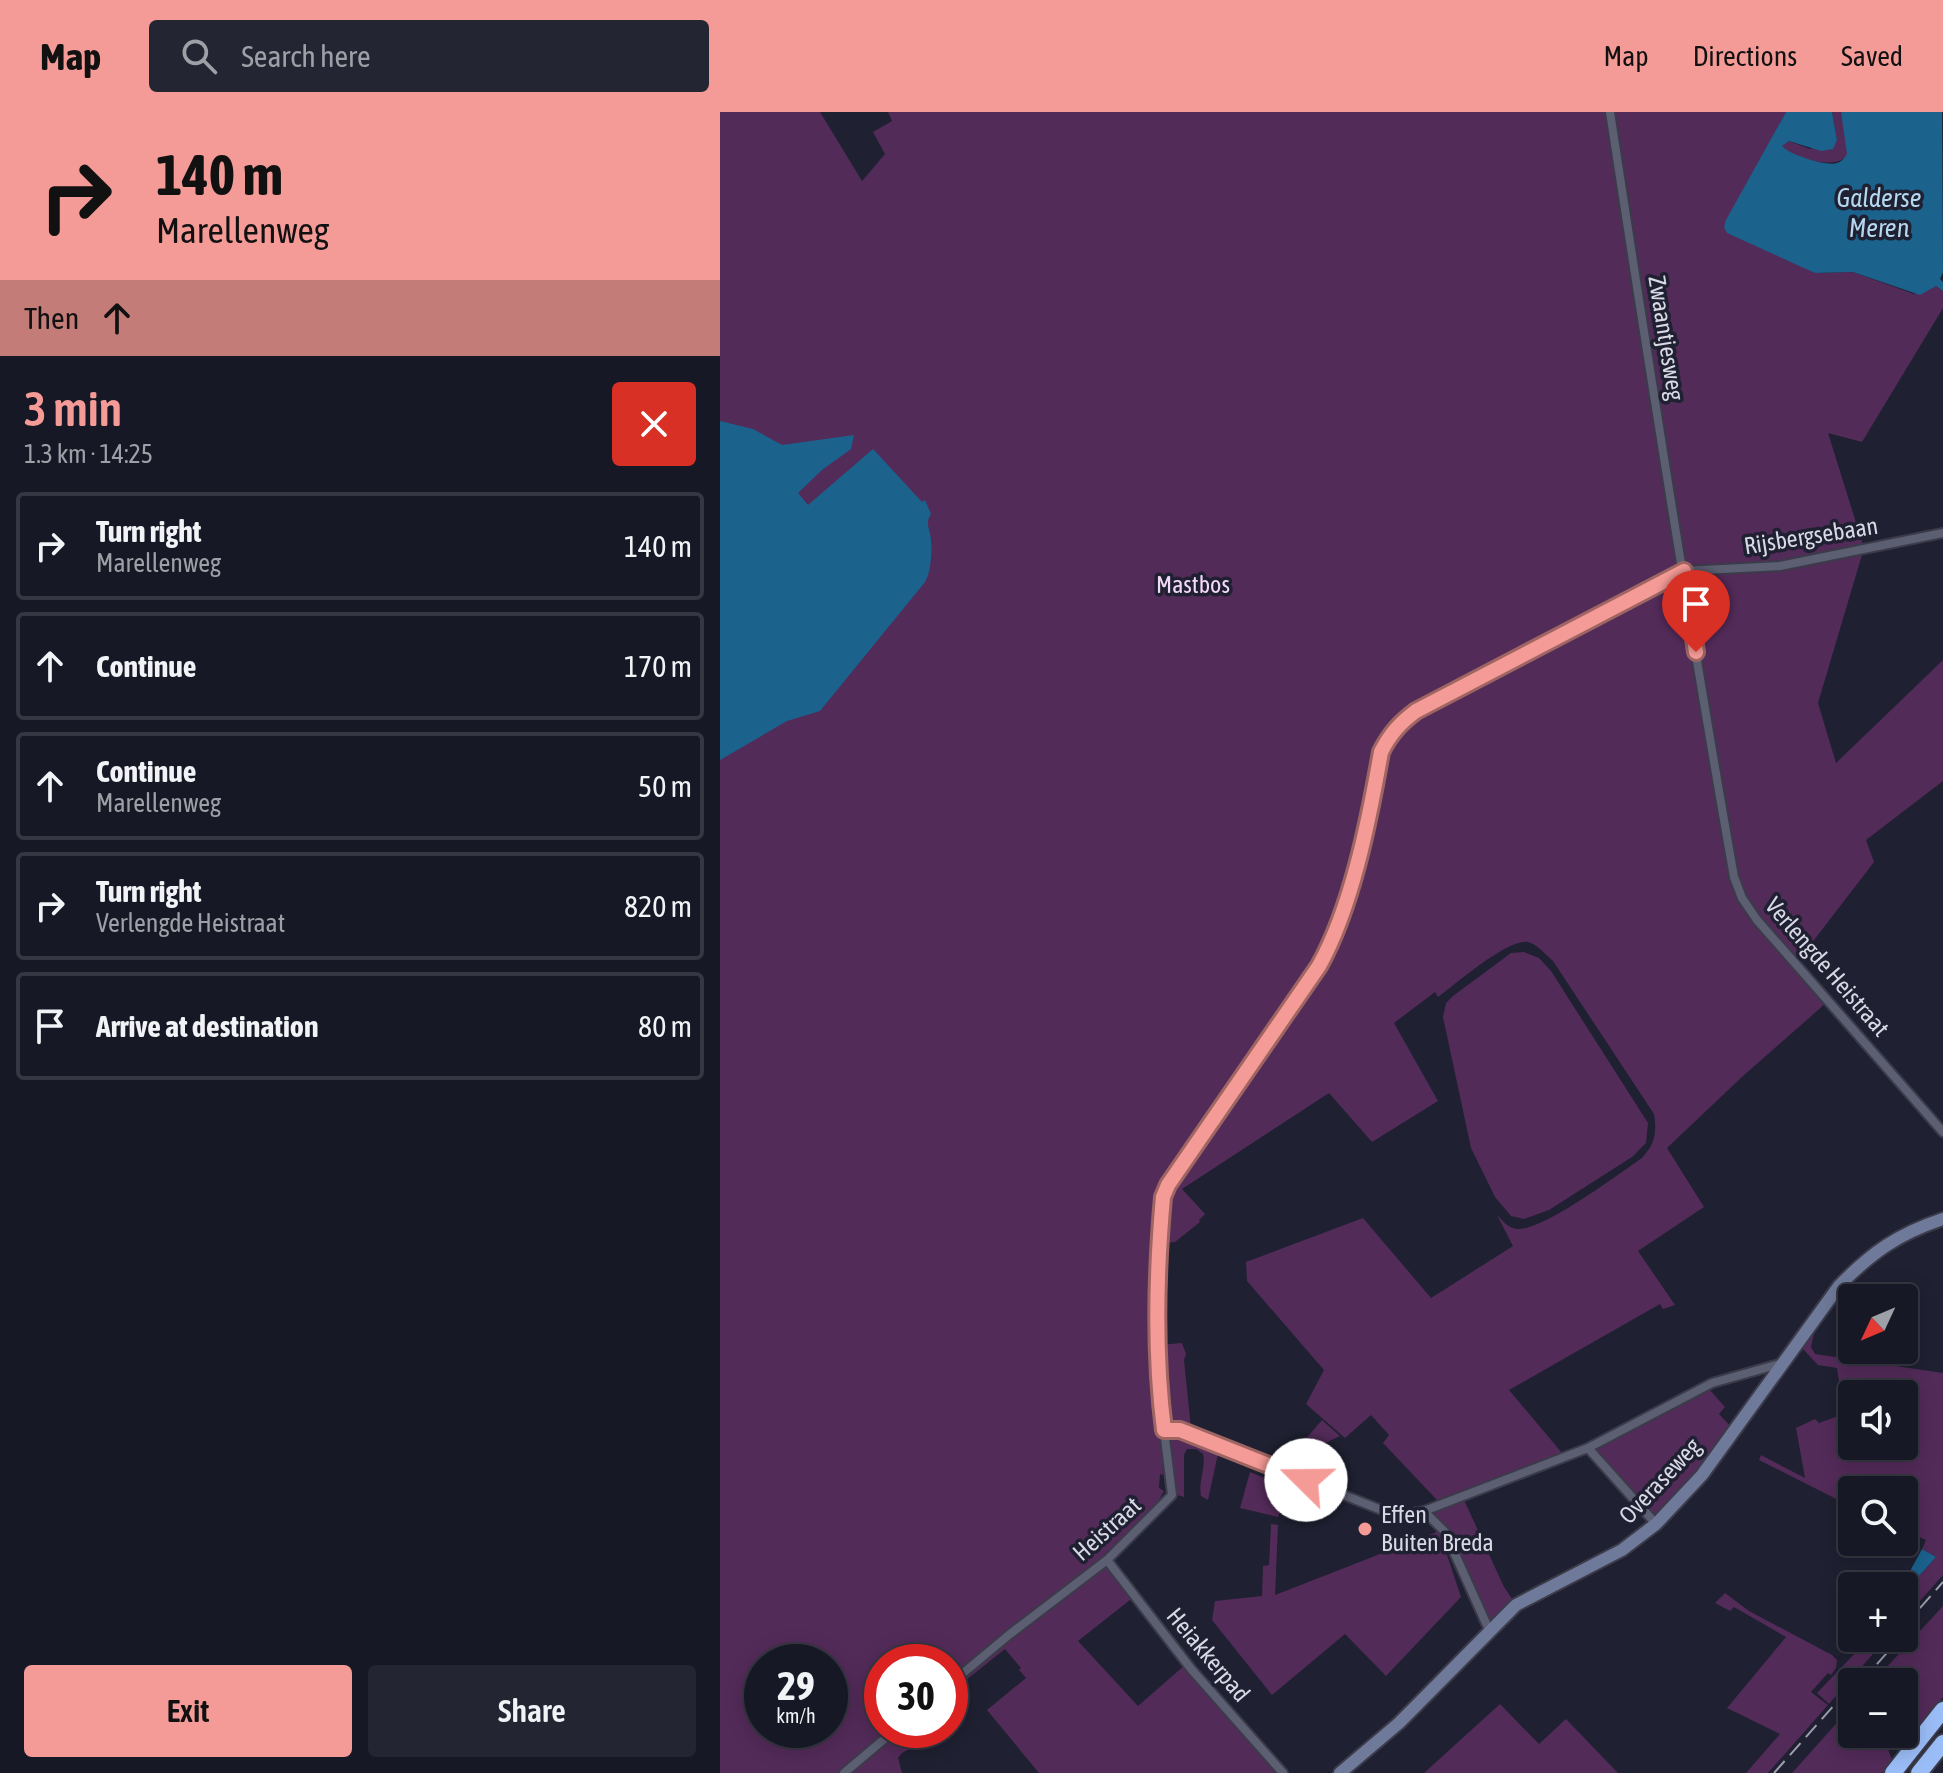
<!DOCTYPE html>
<meta charset="utf-8">
<style>
:root{--surface:#171825;--page:#242532;--text:#f1f3f6;--muted:#9ea0a7;--line:#363742;--accent:#f59b97}
body{margin:0;font-family:"Asap Condensed",sans-serif;background:var(--page);color:var(--text);height:100vh;display:flex;flex-direction:column;font-size:30px;white-space:nowrap}
*{box-sizing:border-box;margin:0}
p{font-size:26px;color:var(--muted)}
.icon{flex:none;width:44px;height:44px;fill:none;stroke:currentColor;stroke-width:2;stroke-linecap:round;stroke-linejoin:round}
.map{position:relative;flex:1;overflow:hidden}
.details{display:flex;flex-direction:column;background:var(--surface);width:720px}
.details>*{flex:none}
.banner{background:#f59b97;color:#111;overflow:hidden}
.needle{width:52px;rotate:226deg}
.fabs{position:absolute;left:1118px;top:1172px;display:grid;gap:16px}
.fabs a{display:grid;place-items:center;width:80px;height:80px;border-radius:8px;background:var(--surface);box-shadow:0 4px 20px #0003,0 0 0 2px var(--line);font-size:40px}
.speed{position:absolute;left:24px;top:1532px;display:flex;gap:16px;font-size:40px;font-weight:700;text-align:center}
.speed>*{display:grid;place-content:center;width:104px;height:104px;border-radius:50%;background:var(--surface);box-shadow:0 4px 20px #0003,0 0 0 2px var(--line);line-height:1}
.speed small{font-size:20px;font-weight:400}
.speed .limit{border:12px solid #d22;background:#fff;color:#111}
.pin{position:absolute;display:grid;place-items:center;width:68px;height:68px;color:#fff;margin:-82px -34px;border-radius:50% 50% 50% 0;rotate:-45deg;box-shadow:0 0 8px #0007}
.pin .icon{rotate:45deg}
.me{position:absolute;width:88px;margin:-44px;rotate:292deg;stroke-linejoin:round;filter:drop-shadow(0 0 6px #0008)}
.turn{display:flex;align-items:center;gap:28px;height:168px;padding:0 24px;font-size:36px}
.turn .icon{width:104px;height:104px;stroke-width:2.5}
.turn b{display:block;font-size:56px;line-height:68px}
.then{display:flex;align-items:center;height:76px;padding:0 24px;background:#0003;gap:16px;font-size:30px}
.round{display:grid;place-items:center;flex:none;width:84px;height:84px;border-radius:8px;background:var(--page)}
.summary{display:flex;align-items:center;justify-content:space-between;height:136px;padding:0 24px}
h1{font-size:48px;font-weight:600;line-height:60px;color:var(--accent)}
.primary-button{display:flex;gap:16px;margin-top:auto;padding:16px 24px}
.primary-button a{flex:1;height:92px;border-radius:8px;background:var(--accent);color:#111;font-size:32px;font-weight:600;line-height:92px;text-align:center}
.primary-button a+a{background:var(--page);color:var(--text)}
ul{padding:0;list-style:none}
li{display:flex;align-items:center;gap:24px;height:108px;margin:0 16px 12px;padding:0 8px;border:4px solid var(--line);border-radius:8px}
li div{flex:1}
li b{display:block;font-size:30px}
li em{font-style:normal}
header{display:flex;align-items:center;gap:48px;box-sizing:border-box;height:112px;padding:0 40px;background:var(--accent);color:#111}
header strong{font-size:38px}
nav{display:flex;gap:44px;margin-inline-start:auto;font-size:28px}
.search{width:560px;height:72px;background:var(--page);display:flex;align-items:center;gap:20px;box-sizing:border-box;padding:0 28px;border-radius:8px;color:var(--muted);font-size:30px}
main{display:flex;flex:1;min-height:0}
.map>svg:first-child{display:block}
.green{fill:#532b59;fill-rule:evenodd}
.water{fill:#1b628d}
.lines{fill:none;stroke-linecap:round;stroke-linejoin:round}
.street-casing{stroke:#3b3b4a;stroke-width:12}
.secondary-casing{stroke:#3b3b4a;stroke-width:16}
.highway-casing{stroke:#3b3b4a;stroke-width:20}
.street{stroke:#5c5e72;stroke-width:8}
.secondary{stroke:#6f7a9a;stroke-width:12}
.highway{stroke:#9bbdf7;stroke-width:16}
.rail{stroke:#9fa0ae;stroke-width:2;stroke-dasharray:16 8;stroke-linecap:butt}
.route-casing{stroke:#9f6562;stroke-width:20}
.route{stroke:#f59b97;stroke-width:14}
.poi-dot{fill:#f59b97;stroke:#1f2031;stroke-width:3}
.labels{text-anchor:middle;stroke-width:7;stroke-linejoin:round;paint-order:stroke}
.street-label{font-size:24px;fill:#d8d9e5;stroke:#1f2031}
.park-label{font-size:24px;fill:#f4d9f8;stroke:#1f2031}
.poi-label{font-size:24px;fill:#d8d9e5;stroke:#1f2031;text-anchor:start}
.water-label{font-size:26px;font-style:italic;fill:#b5d8f1;stroke:#1f2031}
</style>
<header>
<strong>Map</strong>
<div class="search"><svg class="icon" aria-label="search" viewBox="0 0 24 24"><circle cx="10" cy="10" r="6"/><path d="M15 15l6 6"/></svg>Search here</div>
<nav><a>Map</a><a>Directions</a><a>Saved</a></nav>
</header>
<main>
<section class="details">
<div class="banner">
<div class="turn"><svg class="icon" aria-label="right" viewBox="0 0 24 24"><path d="M7 20v-9h11M14 6l5 5-5 5"/></svg><div><b>140 m</b>Marellenweg</div></div>
<div class="then">Then<svg class="icon" aria-label="ahead" viewBox="0 0 24 24"><path d="M12 20V5M6 11l6-6 6 6"/></svg></div>
</div>
<div class="summary"><div><h1>3 min</h1><p>1.3 km · 14:25</p></div><a class="round" style="background:#d93025;color:#fff"><svg class="icon" aria-label="close" viewBox="0 0 24 24"><path d="M6 6l12 12M18 6L6 18"/></svg></a></div>
<ul>
<li><svg class="icon" aria-label="right" viewBox="0 0 24 24"><path d="M7 20v-9h11M14 6l5 5-5 5"/></svg><div><b>Turn right</b><p>Marellenweg</p></div><em>140 m</em></li>
<li><svg class="icon" aria-label="ahead" viewBox="0 0 24 24"><path d="M12 20V5M6 11l6-6 6 6"/></svg><div><b>Continue</b></div><em>170 m</em></li>
<li><svg class="icon" aria-label="ahead" viewBox="0 0 24 24"><path d="M12 20V5M6 11l6-6 6 6"/></svg><div><b>Continue</b><p>Marellenweg</p></div><em>50 m</em></li>
<li><svg class="icon" aria-label="right" viewBox="0 0 24 24"><path d="M7 20v-9h11M14 6l5 5-5 5"/></svg><div><b>Turn right</b><p>Verlengde Heistraat</p></div><em>820 m</em></li>
<li><svg class="icon" aria-label="arrive" viewBox="0 0 24 24"><path d="M6 21V4h12l-3 4 3 4H6"/></svg><div><b>Arrive at destination</b></div><em>80 m</em></li>
</ul>
<div class="primary-button"><a>Exit</a><a>Share</a></div>
</section>
<div class="map">
<svg width="1223" height="1661" viewBox="0 0 1223 1661">
<rect width="100%" height="100%" fill="#1f2031"/>
<!-- green -->
<path class="green" d="M0,0h100l42,69 23,-27 -12,-22 19,-11 -4,-9h898l-62,115 91,46 38,-1 61,22 22,-8 7,5v17l-81,134 -34,-9 36,115 -46,155 18,60 107,-103v121l-77,59 8,22 -73,95 1,15 24,31 -83,73 -76,72 37,59 -66,44 37,54 -12,4 -3,-5 -151,86 53,63 -125,47 -54,-57 6,-8 -18,-20 -26,23 -39,-34 18,-34 -77,-89 -1,-19 117,-44 68,80 82,-52 -16,-31c6,6 11,13 20,14 26,2 100,-54 125,-71 13,-14 15,-25 12,-44l-101,-153c-7,-6 -16,-17 -25,-19 -21,-3 -72,42 -90,55l-3,-5 -41,31 44,78 -66,41 -43,-49 -147,96 23,25 -6,6 1,2 -25,20 -20,2 -2,4 10,227 -3,-1 -1,14 5,3 -9,16 -55,52 35,37 -57,45 60,65 47,-41 97,108h-243l-52,-63 39,-32 -7,-8 2,-2 -16,-19 -54,43 15,16 -16,16v-62h-68v68h62l-42,23 -4,5 4,15h-182zM42,1550h68v68h-68z
M1112,0h9c2,11 11,34 5,44 -10,15 -56,1 -65,-10l8,-5 21,8 27,-9z
M804,840l15,6 12,13 97,152 -2,20 -14,14 -83,53 -25,9 -13,-3 -16,-19 -24,-49 -28,-131 3,-14 7,-7 58,-43z
M1094,1221l-3,14 4,7 128,19v202l-39,44v-26l32,-36 -14,-8 4,-9 -22,-10v-40h-52v17l-93,-47 2,-5 44,23 -9,-50 19,-9 4,4 25,-9 -7,-46 -19,-3 -16,-17 6,-12zM1132,1282h52v52h-52z
M462,1231l4,11 -2,6 7,68 -26,-8 -5,-75z
M989,1277l16,18 -6,7 13,14 -52,63 -26,24 -59,-66z
M602,1308l18,16 -25,12 -4,15 -15,-5 8,-17z
M454,1323l45,14 -11,51 -7,-4c-3,-15 5,-27 2,-42l-7,-5h-9l-3,6v42l-10,-3 -4,-55z
M530,1360l39,16 -11,29 -38,-9z
M744,1388l40,87 11,16 -24,23 -48,-103 -16,-12z
M551,1412l7,1 -3,70 164,-64 22,66 -75,79 -41,-42 -73,61 -60,-75 3,-19 47,-5 1,-30 6,-1z
M1005,1481l24,18 83,44 5,5 -1,8 -5,7 -3,-2 -17,19 17,13 -60,68h-22l34,-39 -53,-26 59,-71 -52,-30 -4,4 -15,-8z
M1223,1494v91l-40,50 -12,-1 -13,-12h26v-52h-31z
M1145,1526h22l-58,66 -12,-11 41,-43 -7,-4 3,-5 6,2z
M780,1592l39,40 27,-25 52,54h-194z
M1123,1604l9,7v11c22,0 35,4 40,27l-10,12h-90z"/>
<!-- water -->
<path class="water" d="M1066,0h46l5,28 -4,9 -12,2 -32,-10 -7,5c6,8 45,21 55,17 6,-2 7,-5 10,-9l-6,-42h101l1,160 -3,7 3,3v9l-7,-5 -16,9 -67,-23 -38,1 -88,-40 -3,-6 2,-7z
M0,309l33,8 29,16 72,-10 -3,14 -29,21 -24,23 10,12 65,-56 49,53 3,-2 6,14c-7,10 0,16 0,27 1,12 0,31 -6,41l-105,129 -33,10 -67,39z
M1202,1437l14,8 -32,36 -2,-7z"/>
<g class="lines">
<!-- street casing -->
<g class="street-casing">
<path id="street" d="M890,0c39,255 79,511 124,765l8,21 15,22 186,212
M444,1318h16l209,83 13,2 22,-4 164,-63 124,-65 71,-20
M868,1336l68,76
M704,1399l21,21 45,100
M387,1448l85,110 91,103
M230,1572l60,-50 97,-74 65,-65 -14,-114 -2,-95 7,-89 5,-12 151,-219c33,-59 50,-146 62,-214 9,-18 19,-29 35,-41l268,-140 96,-5 163,-33
M124,1661l51,-43"/>
</g>
<!-- secondary casing -->
<g class="secondary-casing">
<path id="secondary" d="M620,1661l59,-50 117,-118 106,-55 34,-26 46,-49 137,-189c33,-34 59,-52 104,-67"/>
</g>
<!-- highway casing -->
<g class="highway-casing">
<path id="highway" d="M1173,1661l50,-63
M1199,1661l24,-30"/>
</g>
<!-- street -->
<use href="#street" class="street"/>
<!-- secondary -->
<use href="#secondary" class="secondary"/>
<!-- highway -->
<use href="#highway" class="highway"/>
<!-- rail -->
<path class="rail" d="M1184,1514l39,-44
M1141,1570l39,-44
M1054,1661l78,-88"/>
</g>
<g class="lines">
<!-- route casing -->
<g class="route-casing">
<path id="route" d="M586,1368l-126,-50h-16c-10,-78 -8,-155 -1,-233l5,-12 151,-219c33,-59 50,-146 62,-214 9,-18 19,-29 35,-41l268,-140 12,81"/>
</g>
<!-- route -->
<use href="#route" class="route"/>
</g>
<!-- markers -->
<circle class="poi-dot" cx="645" cy="1417" r="8"/>
<g class="labels">
<!-- street labels -->
<g class="street-label">
<text transform="translate(946 226) rotate(81)" y="8">Zwaantjesweg</text>
<text transform="translate(1091 424) rotate(-9)" y="8">Rijsbergsebaan</text>
<text transform="translate(1107 855) rotate(49)" y="8">Verlengde Heistraat</text>
<text transform="translate(940 1369) rotate(-47)" y="8">Overaseweg</text>
<text transform="translate(387 1417) rotate(-42)" y="8">Heistraat</text>
<text transform="translate(488 1543) rotate(50)" y="8">Heiakkerpad</text>
</g>
<!-- park labels -->
<g class="park-label">
<text x="473" y="481">Mastbos</text>
</g>
<!-- poi labels -->
<g class="poi-label">
<text x="661" y="1411">Effen<tspan x="661" dy="28">Buiten Breda</tspan></text>
</g>
<!-- water labels -->
<g class="water-label">
<text x="1159" y="95">Galderse<tspan x="1159" dy="30">Meren</tspan></text>
</g>
</g>
</svg>
<div class="fabs">
<a><svg class="needle" viewBox="-14 -14 28 28"><path d="M0-13l5 13h-10z" fill="#e53935"/><path d="M0 13l5-13h-10z" fill="#9ea0a7"/></svg></a>
<a><svg class="icon" aria-label="sound" viewBox="0 0 24 24"><path d="M4 9h4l5-4v14l-5-4H4zM17 9q2 3 0 6"/></svg></a>
<a><svg class="icon" aria-label="search" viewBox="0 0 24 24"><circle cx="10" cy="10" r="6"/><path d="M15 15l6 6"/></svg></a>
<a>+</a>
<a>−</a>
</div>
<div class="speed"><div>29<small>km/h</small></div><div class="limit">30</div></div>
<div class="pin" style="left:976px;top:540px;background:#d93025"><svg class="icon" aria-label="arrive" viewBox="0 0 24 24"><path d="M6 21V4h12l-3 4 3 4H6"/></svg></div>
<svg class="me" style="left:586px;top:1368px" viewBox="-20 -20 40 40"><circle r="19" fill="#fff"/><path d="M0-13L10 11 0 6-10 11z" fill="#f59b97"/></svg>
</div>
</main>
